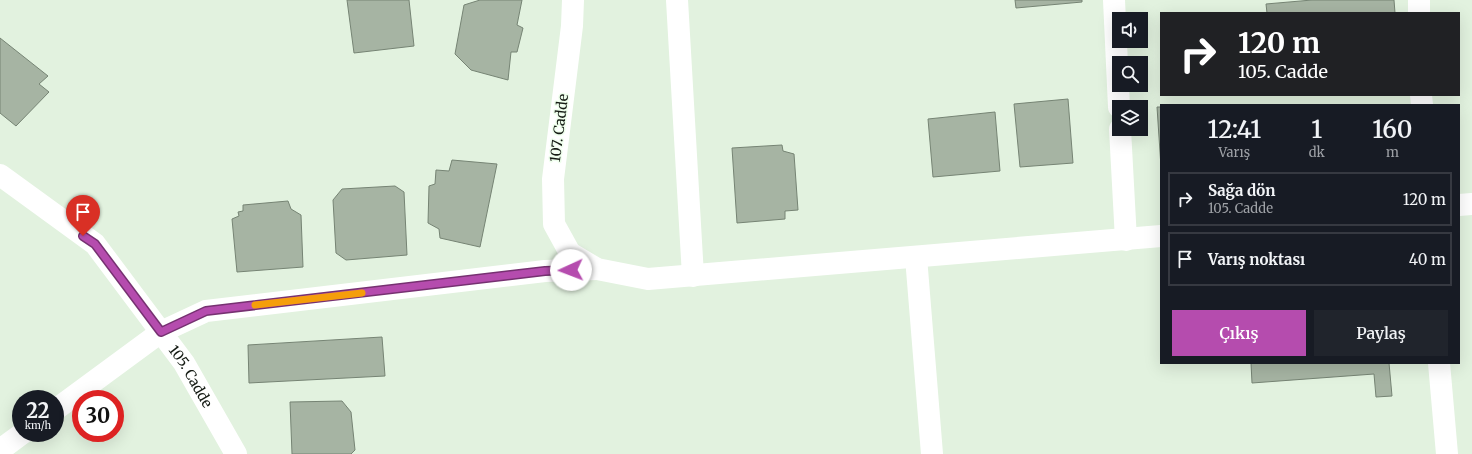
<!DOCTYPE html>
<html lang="tr">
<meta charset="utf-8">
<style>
:root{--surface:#171b24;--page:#20242c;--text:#f1f3f6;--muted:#9ea1a6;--line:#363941;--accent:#b54cae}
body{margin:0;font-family:Merriweather,serif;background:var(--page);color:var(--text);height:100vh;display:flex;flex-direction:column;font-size:15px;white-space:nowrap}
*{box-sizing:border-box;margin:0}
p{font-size:13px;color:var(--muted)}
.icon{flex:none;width:22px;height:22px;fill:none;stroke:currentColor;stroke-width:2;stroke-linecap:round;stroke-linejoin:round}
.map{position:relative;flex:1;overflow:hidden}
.details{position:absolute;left:1160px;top:104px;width:300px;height:260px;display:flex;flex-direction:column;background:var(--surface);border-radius:0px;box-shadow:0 4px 16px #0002}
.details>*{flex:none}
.guide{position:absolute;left:1160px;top:12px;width:300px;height:84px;border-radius:0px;box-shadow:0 4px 16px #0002;background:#202124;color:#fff;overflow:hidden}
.controls{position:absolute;left:1112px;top:12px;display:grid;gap:8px}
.controls a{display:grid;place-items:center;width:36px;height:36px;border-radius:0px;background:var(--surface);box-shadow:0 4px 16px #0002;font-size:20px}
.speed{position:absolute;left:12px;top:390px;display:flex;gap:8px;font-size:20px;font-weight:700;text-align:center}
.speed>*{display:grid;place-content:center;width:52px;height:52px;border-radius:50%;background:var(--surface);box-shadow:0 4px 16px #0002;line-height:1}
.speed small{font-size:10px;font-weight:400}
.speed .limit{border:6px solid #d22;background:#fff;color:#111}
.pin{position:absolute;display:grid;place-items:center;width:34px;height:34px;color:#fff;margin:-41px -17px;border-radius:50% 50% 50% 0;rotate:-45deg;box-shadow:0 0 4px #0007}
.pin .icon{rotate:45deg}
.me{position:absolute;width:44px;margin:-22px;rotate:268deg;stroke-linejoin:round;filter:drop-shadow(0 0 3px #0008)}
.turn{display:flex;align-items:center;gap:14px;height:84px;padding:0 12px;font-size:18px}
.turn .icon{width:52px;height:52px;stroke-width:2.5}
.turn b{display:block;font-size:28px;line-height:34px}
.eta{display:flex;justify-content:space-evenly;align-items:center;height:68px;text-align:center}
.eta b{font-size:24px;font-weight:600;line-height:28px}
.action{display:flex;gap:8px;margin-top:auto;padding:8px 12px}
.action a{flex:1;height:46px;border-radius:0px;background:var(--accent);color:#fff;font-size:16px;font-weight:600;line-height:46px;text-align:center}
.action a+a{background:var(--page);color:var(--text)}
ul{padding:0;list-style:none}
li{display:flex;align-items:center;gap:12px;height:54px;margin:0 8px 6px;padding:0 4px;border:2px solid var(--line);border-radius:0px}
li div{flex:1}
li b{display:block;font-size:15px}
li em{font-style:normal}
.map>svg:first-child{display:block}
.building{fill:#a6b4a3;stroke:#768474}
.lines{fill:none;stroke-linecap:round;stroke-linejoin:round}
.minor{stroke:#fff;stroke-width:22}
.route-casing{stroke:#763171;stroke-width:10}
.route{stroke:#b54cae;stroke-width:7}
.slow{stroke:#f59e0b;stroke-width:7}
.labels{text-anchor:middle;stroke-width:3;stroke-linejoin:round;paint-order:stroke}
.street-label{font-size:14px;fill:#151b14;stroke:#efffed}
</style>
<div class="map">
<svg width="1472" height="454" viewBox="0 0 1472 454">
<rect width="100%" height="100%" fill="#e2f2df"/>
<!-- building -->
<path class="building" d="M347,0h62l5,46 -60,7z
M480,0h42l-5,25 6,3 -6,24h-6l-3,28 -37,-10 -16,-16 9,-49z
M1015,0h67v2l-66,6z
M1312,0h82l1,13h-128l-1,-9z
M0,38l48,38 -9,8 10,8 -33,34 -16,-13z
M1068,99l5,64 -53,4 -6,-63z
M1157,107h4v60z
M995,112l5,59 -67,6 -5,-58z
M782,145l1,6 11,3 4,56 -13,1v8l-48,4 -5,-75z
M452,160l45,4 -17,83 -40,-9 -1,-9 -11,-6 1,-37 6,-2 1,-14 13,1z
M395,186l9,6 3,63 -61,5 -10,-7 -3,-53 9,-11z
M288,201l3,8 10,6 2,52 -66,5 -5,-53 7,-3 -1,-4 5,-1v-6z
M382,337l3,39 -136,7 -1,-38z
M1251,363h138l3,33 -16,1 -2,-23 -122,9z
M342,401l9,11 4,38 -4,4h-59l-2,-52z"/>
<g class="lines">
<!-- minor -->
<g class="minor">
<path d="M573,0l-1,26 -19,153 1,45 16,29 27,16 51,10 513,-43"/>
<path d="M677,0l16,276"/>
<path d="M1114,0l5,107"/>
<path d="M1419,0v13"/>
<path d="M1421,95l1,10"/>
<path d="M1120,129l6,111"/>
<path id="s1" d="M0,175l95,69 89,119 52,91"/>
<path d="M1459,205l13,-1"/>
<path d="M916,257l16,197"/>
<path d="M1439,363l8,91"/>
<path d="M55,410l106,-78 45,-21 339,-40 52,-2"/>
<path d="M0,450l23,-17"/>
</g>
</g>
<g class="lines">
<!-- route casing -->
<g class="route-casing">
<path id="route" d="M83,236l12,8 66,88 45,-21 339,-40 26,-1"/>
</g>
<!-- route -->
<use href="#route" class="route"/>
<!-- slow -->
<path class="slow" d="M255,305l107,-12"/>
</g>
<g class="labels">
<!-- street labels -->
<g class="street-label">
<text transform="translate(559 128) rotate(-83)" y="5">107. Cadde</text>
<text dy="5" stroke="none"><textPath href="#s1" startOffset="281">105. Cadde</textPath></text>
</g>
</g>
</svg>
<div class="controls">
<a><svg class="icon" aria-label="sound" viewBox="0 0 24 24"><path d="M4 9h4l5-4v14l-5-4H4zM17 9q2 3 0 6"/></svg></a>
<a><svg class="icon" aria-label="search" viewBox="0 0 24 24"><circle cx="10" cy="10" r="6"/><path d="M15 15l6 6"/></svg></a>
<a><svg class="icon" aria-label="layers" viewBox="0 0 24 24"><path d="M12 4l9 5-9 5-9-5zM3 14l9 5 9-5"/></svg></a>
</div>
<div class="speed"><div>22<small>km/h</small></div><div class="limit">30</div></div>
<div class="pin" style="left:83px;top:236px;background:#d93025"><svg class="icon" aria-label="arrive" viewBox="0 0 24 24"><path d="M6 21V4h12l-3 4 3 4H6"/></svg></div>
<svg class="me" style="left:571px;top:270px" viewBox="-20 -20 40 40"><circle r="19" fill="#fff"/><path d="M0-13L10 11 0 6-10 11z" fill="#b54cae"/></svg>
<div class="guide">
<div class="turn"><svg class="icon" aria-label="right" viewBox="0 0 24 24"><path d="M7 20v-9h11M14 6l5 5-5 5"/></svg><div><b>120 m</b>105. Cadde</div></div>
</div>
<section class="details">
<div class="eta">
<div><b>12:41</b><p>Varış</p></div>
<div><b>1</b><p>dk</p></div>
<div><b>160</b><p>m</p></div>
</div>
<ul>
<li><svg class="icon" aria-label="right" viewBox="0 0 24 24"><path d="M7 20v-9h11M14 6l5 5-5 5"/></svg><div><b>Sağa dön</b><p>105. Cadde</p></div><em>120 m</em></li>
<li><svg class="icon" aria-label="arrive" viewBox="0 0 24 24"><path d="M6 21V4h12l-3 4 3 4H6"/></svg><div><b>Varış noktası</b></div><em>40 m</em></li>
</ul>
<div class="action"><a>Çıkış</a><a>Paylaş</a></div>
</section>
</div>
